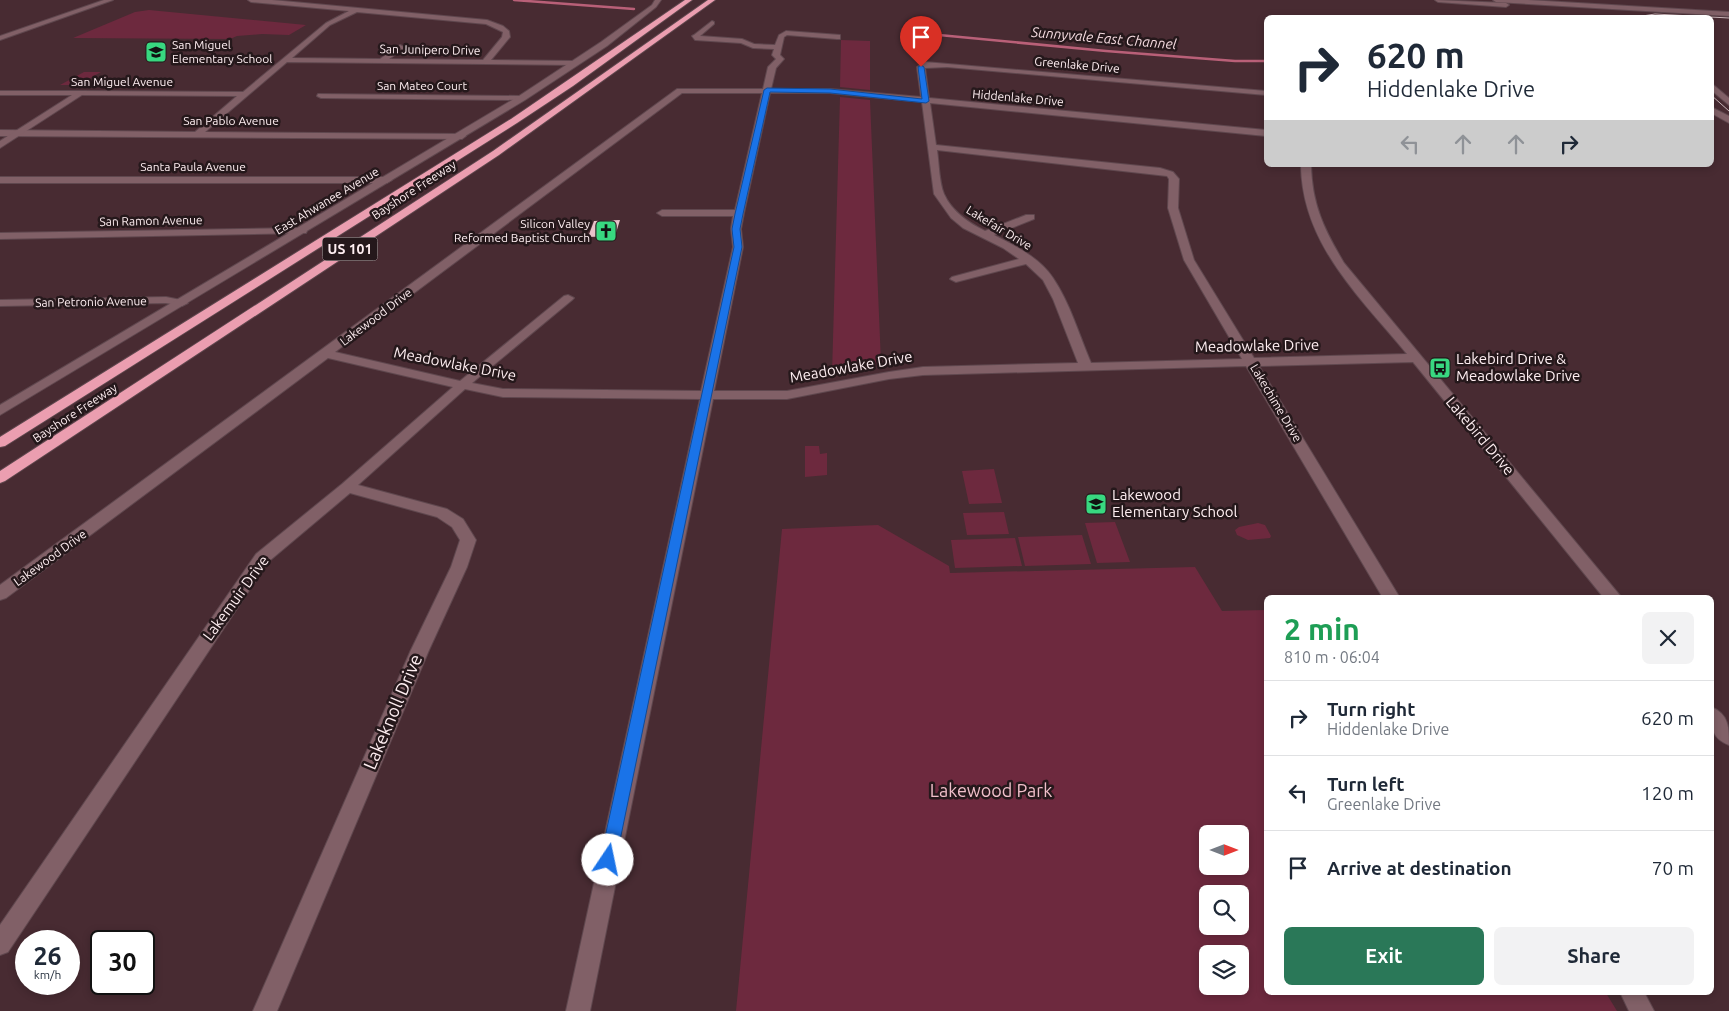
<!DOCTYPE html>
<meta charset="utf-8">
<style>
:root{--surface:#fff;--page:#f2f2f3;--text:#1f2937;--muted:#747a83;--line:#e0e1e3;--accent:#2a7858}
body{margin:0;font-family:Ubuntu,sans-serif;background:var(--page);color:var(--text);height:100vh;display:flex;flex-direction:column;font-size:19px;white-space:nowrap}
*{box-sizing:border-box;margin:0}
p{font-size:16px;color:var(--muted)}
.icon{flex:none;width:28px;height:28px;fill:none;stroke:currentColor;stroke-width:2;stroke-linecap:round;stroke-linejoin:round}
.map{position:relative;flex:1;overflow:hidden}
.side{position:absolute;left:1264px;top:595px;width:450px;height:400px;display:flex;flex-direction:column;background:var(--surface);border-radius:8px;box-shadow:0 2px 8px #0003}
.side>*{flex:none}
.guide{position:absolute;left:1264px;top:15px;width:450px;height:152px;border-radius:8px;box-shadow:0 2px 8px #0003;background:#fff;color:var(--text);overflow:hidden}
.needle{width:32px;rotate:90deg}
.fabs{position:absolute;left:1199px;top:825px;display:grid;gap:10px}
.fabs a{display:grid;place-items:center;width:50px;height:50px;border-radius:8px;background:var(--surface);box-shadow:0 2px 8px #0003;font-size:25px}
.speed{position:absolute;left:15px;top:930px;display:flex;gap:10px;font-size:25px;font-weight:700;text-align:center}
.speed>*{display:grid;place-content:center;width:65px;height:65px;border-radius:50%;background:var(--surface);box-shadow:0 2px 8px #0003;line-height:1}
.speed small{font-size:12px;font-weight:400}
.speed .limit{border:2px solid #111;border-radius:8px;background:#fff;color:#111}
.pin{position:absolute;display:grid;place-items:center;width:42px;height:42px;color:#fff;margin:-51px -21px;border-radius:50% 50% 50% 0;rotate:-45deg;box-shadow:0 0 5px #0007}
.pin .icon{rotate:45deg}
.me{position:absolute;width:55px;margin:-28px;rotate:11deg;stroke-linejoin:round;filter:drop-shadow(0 0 4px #0008)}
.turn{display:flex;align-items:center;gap:18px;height:105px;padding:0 20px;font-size:22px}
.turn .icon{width:65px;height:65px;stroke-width:2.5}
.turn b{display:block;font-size:35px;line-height:42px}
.lanes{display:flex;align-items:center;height:48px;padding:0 20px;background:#0003;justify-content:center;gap:25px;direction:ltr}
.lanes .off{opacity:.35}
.round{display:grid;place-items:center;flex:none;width:52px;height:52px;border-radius:8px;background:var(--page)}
.head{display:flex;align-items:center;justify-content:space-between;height:85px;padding:0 20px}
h1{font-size:30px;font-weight:700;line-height:38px;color:#1e9e55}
.action{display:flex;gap:10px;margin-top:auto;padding:10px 20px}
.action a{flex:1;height:58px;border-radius:8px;background:var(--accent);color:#fff;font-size:20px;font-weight:700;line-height:58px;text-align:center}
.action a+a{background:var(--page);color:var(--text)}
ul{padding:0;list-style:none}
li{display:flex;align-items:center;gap:15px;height:75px;padding:0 20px;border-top:1px solid var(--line)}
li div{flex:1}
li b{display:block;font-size:19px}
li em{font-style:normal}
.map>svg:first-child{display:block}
.green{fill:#6d293e;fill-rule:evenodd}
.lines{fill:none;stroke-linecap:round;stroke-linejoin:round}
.stream{stroke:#b96078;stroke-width:2.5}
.building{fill:#e8c2ca}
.street-casing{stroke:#5f474e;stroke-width:2}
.secondary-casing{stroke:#5f474e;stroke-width:2}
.highway-casing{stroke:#5f474e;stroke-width:2}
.street{fill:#816067;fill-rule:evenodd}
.secondary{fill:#816067;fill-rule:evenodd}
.highway{fill:#eb9eb0;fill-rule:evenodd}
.tram{stroke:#cbb7bb;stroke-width:1}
.route{fill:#1a73e8;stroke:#114b97}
.labels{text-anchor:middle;stroke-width:5;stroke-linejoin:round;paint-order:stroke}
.far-poi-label{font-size:12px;fill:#feeef1;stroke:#25181b;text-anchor:start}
.far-street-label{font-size:12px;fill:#feeef1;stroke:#25181b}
.far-water-label{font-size:14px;font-style:italic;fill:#f5dbe0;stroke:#25181b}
.shield{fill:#25181b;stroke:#bdaeb1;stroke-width:1}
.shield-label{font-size:14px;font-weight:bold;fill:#feeef1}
.street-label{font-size:15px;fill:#feeef1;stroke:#25181b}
.poi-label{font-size:15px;fill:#feeef1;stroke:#25181b;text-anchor:start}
.near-street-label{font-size:18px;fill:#feeef1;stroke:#25181b}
.near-park-label{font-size:18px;fill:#f1bfca;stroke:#25181b}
</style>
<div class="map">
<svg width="1729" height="1011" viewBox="0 0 1729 1011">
<rect width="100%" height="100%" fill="#482b32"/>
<!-- green -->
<path class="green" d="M149,10l157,15 -17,10 -27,-1 -25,2 -7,3 -157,-1 62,-26z
M841,40l29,1v49l-30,-3z
M84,72h17l-23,13h-18z
M840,97l30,3 11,263 -49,11z
M805,446h14l1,8 7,-1v22l-22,2z
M994,469l8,34 -33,1 -7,-33z
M1004,512l5,22 -42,1 -4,-22z
M1115,522l15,40 -33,1 -12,-40z
M1258,523l7,2 6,11 -1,2 -22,2 -11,-5 -2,-5 4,-3z
M878,525l71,41 1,7 245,-6 27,44 44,-1v382l340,1 11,18h-881l46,-482zM1208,834h32v32h-32zM1208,894h32v32h-32zM1208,954h32v32h-32z
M1082,535l9,29 -66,2 -7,-29z
M1015,538l7,28 -67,2 -4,-28z"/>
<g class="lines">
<!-- stream -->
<path class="stream" d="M514,0l120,9
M939,35l167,16 129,10h31"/>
</g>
<!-- building -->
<path class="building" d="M620,220l-5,16 -27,1 6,-16z"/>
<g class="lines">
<!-- street casing -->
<g class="street-casing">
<path id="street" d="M104,0h9l-113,40v-4z
M248,0h24l215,20 16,6 6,5 1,6 -19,23 84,1 4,2 -4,2 -288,-3 -82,70 260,2 1,2 -4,3 -462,-3v-6l195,2 42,-36 -156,-1 -4,-2 4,-2 162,1 83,-69 23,-12 -98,-9zM357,12l129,12 17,8 -1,5 -19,23 -94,-1 14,-10 1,-2 -4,-2 -20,14 -88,-1 38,-33z
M712,21l2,1v2l-14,12 42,3 12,5 21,1 4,-10 7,-4 54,4v4h-3l-50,-4 -3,2 -4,18 4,4 -8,9 -5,21h59l91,8 -4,-30 8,-5 341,29v4l-319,-28 -22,1 4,30 337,32v6l-336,-33 6,42 224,23 13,4 6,7 -1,29 16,52 60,98 153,-4c-47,-57 -105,-110 -106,-189h10c1,40 13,64 33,98l278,335h-18l-191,-236 -154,4 141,232h-17l-137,-232 -323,9 -34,4 -102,20h-74l-123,612h-24l134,-612 -197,-2 -38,-8 -107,96 89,24 16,10 13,21 -9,27 -38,83 -152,361h-24l158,-361 40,-83 9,-27 -8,-13 -15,-10 -87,-24 -82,69 -260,390 -8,3v-30l256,-371 86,-70 111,-97 -125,-29 -322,240 -6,2v-15l677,-496h86l5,-22 8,-8 -4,-4 2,-6 -21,-1 -12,-5 -46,-3 -3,-4 2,-1zM682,93h80l-27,117h-73l-5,3 5,3h71l-2,13 2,18 -32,144 -198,-2 -31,-6 100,-83 2,-2 -6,-3 -4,1 -104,85 -125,-29zM770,93h60l92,9 12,92 17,24 12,10 40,20 16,11 -67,18 -2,2 6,3 70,-18 17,16 10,19 25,64 -155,4 -34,5 -102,19h-73l29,-144 -2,-18 3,-16zM937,150l230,26 2,3 -1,29 16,52 58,99 -151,4c-12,-28 -21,-60 -38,-85 -13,-20 -39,-33 -59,-43l40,-16v-4h-8l-41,16c-16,-8 -33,-19 -41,-37 -5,-12 -5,-31 -7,-44z
M318,94l204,2 4,2 -4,2 -201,-2 -4,-2z
M0,177h387l5,3 -5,3h-387z
M302,228l4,1 1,2 -1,2 -306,6v-6z
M166,297l20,4 2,2 -6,3 -16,-3 -166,3v-6z
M1711,707c18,7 18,21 18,38 -19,-7 -18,-21 -18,-38z
M1620,992h24l10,19h-25z"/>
</g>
<!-- secondary casing -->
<g class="secondary-casing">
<path id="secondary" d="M655,0h6l-5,7 -49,39 -82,54 -525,315v-10l519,-309 82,-54 51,-37z
M1435,0l71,3 3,2 -3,2 -68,-5z
M1493,0h35l201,12v4l-233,-14z
M1711,83l18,15v7l-18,-15z
M0,91h81l4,2 -85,55v-7l72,-46h-72z
M1711,107l18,9v7l-18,-10z"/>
</g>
<!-- highway casing -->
<g class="highway-casing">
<path id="highway" d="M685,0h7l-119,86 -56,37 -512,323 -5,1v-10l511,-318z
M708,0h7l-216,155 -494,326 -5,2v-12l493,-320z"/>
</g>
<!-- street -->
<use href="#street" class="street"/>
<!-- secondary -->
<use href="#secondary" class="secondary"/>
<!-- highway -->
<use href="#highway" class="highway"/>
<!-- tram -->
<path class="tram" d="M1630,18l25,-4 74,4
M1711,95l18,16"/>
</g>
<!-- route -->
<path class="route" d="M921,65l3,2 5,34 -3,2 -96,-10 -60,-1 -27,122 -3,15 2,18 -126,613 -2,6 -6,2 -5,-2 -3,-6 134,-613 -2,-18 3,-15 29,-124 3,-2 63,1 92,10 -4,-32z"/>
<!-- icons -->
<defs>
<g id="school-square" transform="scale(1.125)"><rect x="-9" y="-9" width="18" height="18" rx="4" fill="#38d880" stroke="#25181b"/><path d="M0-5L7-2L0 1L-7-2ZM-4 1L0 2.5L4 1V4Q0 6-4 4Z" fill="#111"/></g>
<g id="church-square" transform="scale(1.125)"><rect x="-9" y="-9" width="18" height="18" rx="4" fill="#38d880" stroke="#25181b"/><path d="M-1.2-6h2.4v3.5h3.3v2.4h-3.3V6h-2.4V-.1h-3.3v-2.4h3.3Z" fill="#111"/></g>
<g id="bus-square" transform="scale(1.125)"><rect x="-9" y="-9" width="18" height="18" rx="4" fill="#38d880" stroke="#25181b"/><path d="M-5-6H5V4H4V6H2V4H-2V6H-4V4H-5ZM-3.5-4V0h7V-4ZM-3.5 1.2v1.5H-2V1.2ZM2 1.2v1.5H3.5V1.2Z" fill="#111"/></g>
</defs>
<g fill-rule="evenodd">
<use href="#school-square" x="156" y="52"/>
<use href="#church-square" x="606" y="231"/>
<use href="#bus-square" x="1440" y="368"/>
<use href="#school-square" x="1096" y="504"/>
</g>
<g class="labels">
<!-- far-poi labels -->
<g class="far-poi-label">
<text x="172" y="49">San Miguel<tspan x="172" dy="14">Elementary School</tspan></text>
<text x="590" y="228" text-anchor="end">Silicon Valley<tspan x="590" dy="14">Reformed Baptist Church</tspan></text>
</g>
<!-- far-street labels -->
<g class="far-street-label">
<text transform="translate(430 50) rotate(1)" y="4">San Junipero Drive</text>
<text transform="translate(1077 65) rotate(5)" y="4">Greenlake Drive</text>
<text x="122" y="86">San Miguel Avenue</text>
<text x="422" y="90">San Mateo Court</text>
<text transform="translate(1018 98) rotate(5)" y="4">Hiddenlake Drive</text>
<text x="231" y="125">San Pablo Avenue</text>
<text x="193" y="171">Santa Paula Avenue</text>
<text transform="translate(414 190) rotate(-33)" y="4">Bayshore Freeway</text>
<text transform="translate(327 201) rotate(-31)" y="4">East Ahwanee Avenue</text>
<text transform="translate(151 221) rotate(-1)" y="4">San Ramon Avenue</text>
<text transform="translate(999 228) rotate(31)" y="4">Lakefair Drive</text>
<text transform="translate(91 302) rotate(-1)" y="4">San Petronio Avenue</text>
<text transform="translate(376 317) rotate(-37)" y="4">Lakewood Drive</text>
<text transform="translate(1276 403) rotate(59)" y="4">Lakechime Drive</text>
<text transform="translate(75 413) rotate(-33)" y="4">Bayshore Freeway</text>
<text transform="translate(50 558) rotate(-36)" y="4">Lakewood Drive</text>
</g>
<!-- far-water labels -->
<g class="far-water-label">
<text transform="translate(1104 38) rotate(5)" y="5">Sunnyvale East Channel</text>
</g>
<!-- shield labels -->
<rect class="shield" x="322.5" y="237.5" width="55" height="23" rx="4"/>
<g class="shield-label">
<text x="350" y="254">US 101</text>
</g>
<!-- street labels -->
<g class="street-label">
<text transform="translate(1257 346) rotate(-1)" y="5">Meadowlake Drive</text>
<text transform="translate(455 364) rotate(11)" y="5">Meadowlake Drive</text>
<text transform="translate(851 367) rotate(-10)" y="5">Meadowlake Drive</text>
<text transform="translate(1480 436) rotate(50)" y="5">Lakebird Drive</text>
<text transform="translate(236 598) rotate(-54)" y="5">Lakemuir Drive</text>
</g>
<!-- poi labels -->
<g class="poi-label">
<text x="1456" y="364">Lakebird Drive &amp;<tspan x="1456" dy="17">Meadowlake Drive</tspan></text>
<text x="1112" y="500">Lakewood<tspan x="1112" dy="17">Elementary School</tspan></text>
</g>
<!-- near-street labels -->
<g class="near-street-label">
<text transform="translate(393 712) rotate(-67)" y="6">Lakeknoll Drive</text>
</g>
<!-- near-park labels -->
<g class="near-park-label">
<text x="991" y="797">Lakewood Park</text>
</g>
</g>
</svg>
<div class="fabs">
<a><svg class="needle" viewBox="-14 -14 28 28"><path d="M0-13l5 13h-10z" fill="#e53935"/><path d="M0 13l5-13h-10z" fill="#747a83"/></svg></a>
<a><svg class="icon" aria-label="search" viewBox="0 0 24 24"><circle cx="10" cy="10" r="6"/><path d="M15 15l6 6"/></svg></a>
<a><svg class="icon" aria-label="layers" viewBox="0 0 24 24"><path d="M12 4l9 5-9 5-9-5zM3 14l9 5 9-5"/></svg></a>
</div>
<div class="speed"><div>26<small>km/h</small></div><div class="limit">30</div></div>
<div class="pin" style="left:921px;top:67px;background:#d93025"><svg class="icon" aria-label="arrive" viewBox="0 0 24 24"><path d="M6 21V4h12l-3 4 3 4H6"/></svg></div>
<svg class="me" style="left:608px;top:860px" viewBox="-20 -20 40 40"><circle r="19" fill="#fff"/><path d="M0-13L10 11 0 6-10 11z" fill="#1a73e8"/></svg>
<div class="guide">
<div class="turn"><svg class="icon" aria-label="right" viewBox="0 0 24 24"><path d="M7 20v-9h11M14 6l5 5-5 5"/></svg><div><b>620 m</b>Hiddenlake Drive</div></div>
<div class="lanes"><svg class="icon off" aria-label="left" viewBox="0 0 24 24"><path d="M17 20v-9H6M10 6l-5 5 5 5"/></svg><svg class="icon off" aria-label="ahead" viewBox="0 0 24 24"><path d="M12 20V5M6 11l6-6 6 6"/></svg><svg class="icon off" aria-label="ahead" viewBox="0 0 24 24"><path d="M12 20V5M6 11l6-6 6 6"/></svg><svg class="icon" aria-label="right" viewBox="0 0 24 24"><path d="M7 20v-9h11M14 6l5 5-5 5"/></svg></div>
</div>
<section class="side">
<div class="head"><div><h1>2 min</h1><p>810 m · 06:04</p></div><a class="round"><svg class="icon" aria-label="close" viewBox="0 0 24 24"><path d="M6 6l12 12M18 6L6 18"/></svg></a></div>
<ul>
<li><svg class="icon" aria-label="right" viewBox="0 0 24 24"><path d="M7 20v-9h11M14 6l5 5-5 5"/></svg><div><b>Turn right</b><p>Hiddenlake Drive</p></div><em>620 m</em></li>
<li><svg class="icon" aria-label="left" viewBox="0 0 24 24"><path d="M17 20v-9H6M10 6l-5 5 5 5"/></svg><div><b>Turn left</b><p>Greenlake Drive</p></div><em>120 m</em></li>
<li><svg class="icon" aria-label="arrive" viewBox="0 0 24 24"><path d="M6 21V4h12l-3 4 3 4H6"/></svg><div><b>Arrive at destination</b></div><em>70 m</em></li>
</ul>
<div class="action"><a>Exit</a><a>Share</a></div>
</section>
</div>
